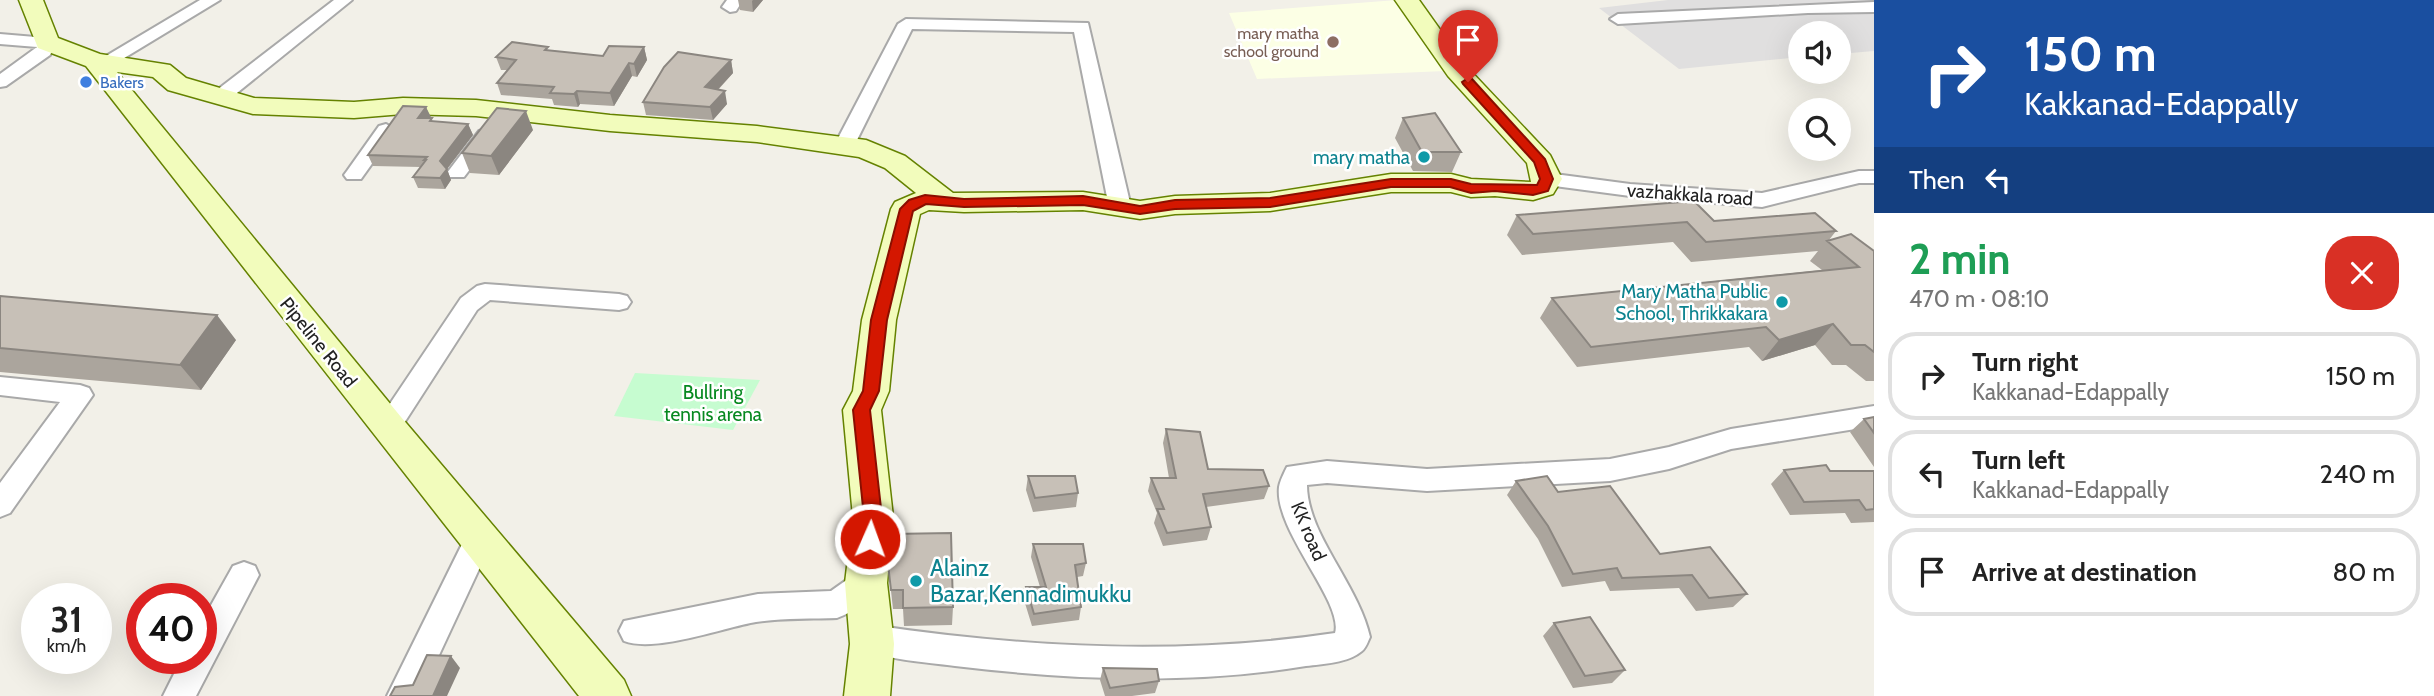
<!DOCTYPE html>
<meta charset="utf-8">
<style>
:root{--surface:#fff;--page:#f6f6f6;--text:#222;--muted:#767676;--line:#e0e0e0}
body{margin:0;font-family:Cabin,sans-serif;background:var(--page);color:var(--text);height:100vh;display:flex;flex-direction:column;font-size:26px;white-space:nowrap}
*{box-sizing:border-box;margin:0}
p{font-size:23px;color:var(--muted)}
.icon{flex:none;width:38px;height:38px;fill:none;stroke:currentColor;stroke-width:2;stroke-linecap:round;stroke-linejoin:round}
.map{position:relative;flex:1;overflow:hidden}
.drawer{display:flex;flex-direction:column;background:var(--surface);width:560px}
.drawer>*{flex:none}
.hud{background:#1a4fa0;color:#fff;overflow:hidden}
.tools{position:absolute;left:1788px;top:21px;display:grid;gap:14px}
.tools a{display:grid;place-items:center;width:63px;height:63px;border-radius:50%;background:var(--surface);box-shadow:0 7px 28px #0002;font-size:35px}
.speed{position:absolute;left:21px;top:583px;display:flex;gap:14px;font-size:35px;font-weight:700;text-align:center}
.speed>*{display:grid;place-content:center;width:91px;height:91px;border-radius:50%;background:var(--surface);box-shadow:0 7px 28px #0002;line-height:1}
.speed small{font-size:18px;font-weight:400}
.speed .limit{border:10px solid #d22;background:#fff;color:#111}
.pin{position:absolute;display:grid;place-items:center;width:60px;height:60px;color:#fff;margin:-72px -30px;border-radius:50% 50% 50% 0;rotate:-45deg;box-shadow:0 0 7px #0007}
.pin .icon{rotate:45deg}
.me{position:absolute;width:77px;margin:-38px;rotate:2deg;stroke-linejoin:round;filter:drop-shadow(0 0 5px #0008)}
.turn{display:flex;align-items:center;gap:24px;height:147px;padding:0 35px;font-size:32px}
.turn .icon{width:91px;height:91px;stroke-width:2.5}
.turn b{display:block;font-size:49px;line-height:60px}
.then{display:flex;align-items:center;height:66px;padding:0 35px;background:#0003;gap:14px;font-size:26px}
.round{display:grid;place-items:center;flex:none;width:74px;height:74px;border-radius:28px;background:var(--page)}
.overview{display:flex;align-items:center;justify-content:space-between;height:119px;padding:0 35px}
h1{font-size:42px;font-weight:800;line-height:52px;color:#1e9e55}
ul{padding:0;list-style:none}
li{display:flex;align-items:center;gap:21px;height:88px;margin:0 14px 10px;padding:0 21px;border:4px solid var(--line);border-radius:28px}
li div{flex:1}
li b{display:block;font-size:26px}
li em{font-style:normal}
main{display:flex;flex:1;min-height:0}
.map>svg:first-child{display:block}
.residential{fill:#e0dfdf}
.education{fill:#fcffe5}
.park{fill:#c6fcd0}
.lines{fill:none;stroke-linecap:round;stroke-linejoin:round}
.street-casing{stroke:#a9a9a9;stroke-width:4}
.secondary-casing{stroke:#658200;stroke-width:3}
.street{fill:#fff;fill-rule:evenodd}
.secondary{fill:#f2fcbc;fill-rule:evenodd}
.wall{fill:#aba59d}
.shaded-wall{fill:#8b8680}
.building{fill:#c7c0b7;stroke:#8b8680;stroke-width:2}
.route{fill:#d41700;stroke:#8a0f00;stroke-width:2}
.education-dot{fill:#8d6e63;stroke:#fff;stroke-width:2.5}
.shop-dot{fill:#3f7fe0;stroke:#fff;stroke-width:2.5}
.culture-dot{fill:#0f9aa8;stroke:#fff;stroke-width:2.5}
.labels{text-anchor:middle;stroke-width:5;stroke-linejoin:round;paint-order:stroke}
.far-education-label{font-size:16px;fill:#785e54;stroke:#fff;text-anchor:end}
.far-shop-label{font-size:16px;fill:#366cbe;stroke:#fff;text-anchor:start}
.culture-label{font-size:19px;fill:#0d838f;stroke:#fff;text-anchor:end}
.street-label{font-size:19px;fill:#222;stroke:#fff}
.park-label{font-size:19px;fill:#078920;stroke:#fff}
.near-culture-label{font-size:23px;fill:#0d838f;stroke:#fff;text-anchor:start}
</style>
<main>
<div class="map">
<svg width="1874" height="696" viewBox="0 0 1874 696">
<rect width="100%" height="100%" fill="#f2f0e8"/>
<!-- residential -->
<path class="residential" d="M1668,0h206v51l-35,3v-21h-38v24l-122,12 -80,-61z"/>
<!-- education -->
<path class="education" d="M1397,0l48,71 -188,8 -28,-66z"/>
<!-- park -->
<path class="park" d="M635,373l125,7 -27,50 -119,-14z"/>
<g class="lines">
<!-- street casing -->
<g class="street-casing">
<path id="street" d="M200,0h20l-109,66h-12l-3,-4z
M334,0h18l-125,101h-14l-2,-4 2,-4z
M727,0h16l-7,11 -6,1 -8,-5z
M1874,2v10l-66,1 -190,11 -8,-5 8,-5z
M906,19l182,4 43,184 -4,5h-14l-4,-5 -35,-175 -162,-3 -58,117 -3,4h-14l-3,-4 64,-122z
M0,34l47,4 9,5 -6,12 -44,31 -6,1v-13l37,-27 -37,-3z
M386,124l10,6 -35,49h-14l-3,-4 3,-4 32,-45z
M486,129l10,6 -32,42h-14l-3,-4 3,-4 29,-38z
M1859,171h15v12h-15l-97,24 -132,-11 -83,-11 -7,-2 -3,-4 3,-4 7,-2 83,11 132,9z
M485,284l134,10 8,2 4,6 -4,6 -8,2 -129,-10 -13,10 -80,124 -9,3 -9,-3 -4,-7 4,-7 82,-122 16,-12z
M0,377l80,8 9,3 4,7 -83,118 -10,4v-34l60,-81 -60,-7z
M1874,406v20l-143,23 -62,20 -59,12 -183,10 -100,-8 -20,2c0,49 51,99 63,152 -2,4 -4,11 -8,14 -14,12 -39,13 -56,15 -116,19 -235,14 -351,0 -31,-4 -65,-6 -94,-17l-5,-10 5,-10 11,-4c155,23 308,31 463,8 9,-31 -61,-102 -56,-146 1,-6 5,-14 8,-20l40,-6 100,8 183,-10 59,-12 62,-18z
M480,525l10,3 4,9 -74,159h-33l83,-168z
M244,562l11,4 4,9 -63,121h-33l19,-38h19v-35l32,-57z
M866,570l11,4 4,9c-8,16 -28,29 -44,35 -26,1 -55,0 -81,4 -34,6 -101,31 -132,19l-5,-10 5,-10 134,-27 73,-3 24,-17z"/>
</g>
<!-- secondary casing -->
<g class="secondary-casing">
<path id="secondary" d="M19,0h24l15,38 42,16 70,11 16,13 68,20 100,4 49,-4 73,2 134,15 147,11 109,14 39,16 48,37 130,-1 57,9 35,-5 95,-3 121,-19h60l20,5 60,3 -4,-19 -79,-87 -53,-76h24l47,66 84,89 12,24 -9,15 -20,6 -38,-4 -24,1 -20,-5h-60l-121,19 -95,3 -35,5 -57,-9 -119,2 -35,-2 -9,4 -24,106 -7,71 -8,19 12,107 -6,66 7,61 -4,52h-46l6,-52 -5,-61 8,-66 -10,-107 10,-19 9,-71 29,-111 4,-7 21,-9 -31,-25 -26,-11 -102,-15 -147,-11 -134,-15 -73,-2 -49,4 -101,-4 -85,-24 -15,-13 -36,-5 284,345 223,263 7,16h-52l-493,-630 -48,-18z"/>
</g>
<!-- street -->
<use href="#street" class="street"/>
<!-- secondary -->
<use href="#secondary" class="secondary"/>
</g>
<!-- wall -->
<path class="wall" d="M738,0h25l-10,12 -13,-2z
M644,47l3,13 -10,17 -5,-1 -18,30 -34,-2 -2,3 -24,-2 -2,-6 -51,-4 -4,-12 10,-13h-6l-5,-13 53,-6 54,5z
M731,60l2,13 -15,17 9,14 -14,16 -67,-5 -3,-13z
M426,107l4,11 4,4 34,2 5,11 -26,34 4,11 -6,9 -27,-1 -5,-11 8,-10 -48,-1 -5,-11z
M1403,118l58,34 -9,20 -39,-1 -18,-33z
M533,130l-34,45 -29,-2 -8,-20z
M1517,215l197,6 122,10 -7,9 45,11v130h-8l-20,-16h-14l-17,-20 -53,16 -13,-14 -172,20 -37,-49 12,-20 270,-28 -12,-9 8,-10 -127,11 -18,-20 -151,13 -15,-20z
M0,296l236,44 -35,50 -201,-18z
M1874,417v50l-24,-35 14,-13z
M1166,429l42,40 61,17 -5,13 -58,8 5,20 -4,13 -44,6 -9,-23 3,-10 -9,-22 3,-13h18l-6,-35z
M1784,470l90,1v51l-23,1 -6,-10 -55,2 -19,-31z
M1028,476l50,17 -2,14 -43,5 -7,-22z
M1516,481l42,11 102,62 87,40 -14,13 -37,4 -17,-23 -69,3 -5,-10 -43,6 -24,-48 -31,-44z
M1033,544l53,19 -3,13 -6,1 4,30 -2,13 -47,6 -8,-26 2,-13h14l-9,-30z
M888,564l65,43 -1,18 -48,1 -1,-17h-10z
M1554,623l71,47 -13,13 -39,5 -30,-52z
M1103,668l56,13 -4,12 -23,3h-27l-5,-16z"/>
<!-- shaded-wall -->
<path class="shaded-wall" d="M753,0h10l-10,12 -1,-11z
M644,47l3,13 -10,17 -3,-13z
M731,60l2,13 -25,27 -3,-13z
M629,63l3,13 -18,30 -4,-13z
M577,91l3,13 -2,3 -4,-13z
M725,91l2,13 -14,16 -3,-13z
M426,107l5,10 -8,11 -5,-10z
M526,111l7,19 -34,45 -8,-19z
M468,124l5,11 -26,34 4,11 -6,9 -5,-11v-17z
M217,315l19,25 -35,50 -21,-25z
M1833,324l-18,21 -53,16 17,-21z
M451,656l9,12 -13,28h-14z"/>
<!-- building -->
<path class="building" d="M512,42l36,5 -3,3 58,6 6,-10 35,1 -10,17 -5,-1 -19,30 -33,-2 -3,3 -24,-1 4,-6 -57,-4 19,-23 -20,-3z
M678,52l53,8 -26,27 20,4 -15,16 -67,-5 21,-35z
M403,106l23,1 -8,11h14l-2,3 38,3 -28,37 7,8 -7,9 -27,-1 13,-17h-2l3,-3 -59,-2z
M497,108l29,3 -35,45 -29,-3z
M1435,113l26,39h-39l-19,-34z
M1694,201l20,20 101,-8 21,18 -130,11 -19,-20 -154,12 -16,-19z
M1851,234l23,17v101l-9,-7h-14l-18,-21 -54,16 -13,-13 -175,20 -39,-49 307,-31 -32,-26z
M0,296l217,19 -37,50 -180,-17z
M1874,417v16l-10,-14z
M1166,429l34,3 8,37 55,1 6,16 -66,8 8,33 -44,6 -10,-24h7l-13,-31h25z
M1826,465l4,6h44v38l-8,1 -7,-10 -55,2 -20,-32z
M1028,476h47l3,17 -43,5z
M1547,476l11,16 52,-6 50,68 50,-7 37,47 -38,4 -17,-23 -70,3 -5,-10 -44,6 -25,-48 -32,-45z
M951,533l2,74 -50,1v-18h-12l-3,-26 3,-30z
M1033,544h50l3,19 -11,2 6,42 -47,7 -8,-27h20z
M1590,617l35,53 -40,6 -31,-53z
M427,655l24,1 -18,40h-43l5,-9 18,-2z
M1103,668l54,1 2,12 -49,7z"/>
<!-- route -->
<path class="route" d="M1468,78l4,1 73,80 8,20 -5,12 -15,4 -38,-4 -24,2 -21,-6h-59l-121,20 -95,2 -35,5 -57,-9 -119,2 -38,-3 -13,7 -26,109 -8,71 -9,19 12,107 -5,28 -7,2 -6,-2 -3,-6 3,-22 -11,-107 10,-19 8,-71 29,-111 9,-9 16,-5 39,4 119,-3 57,10 35,-6 95,-2 121,-19h60l20,5 66,1 3,-6 -6,-17 -71,-78 -1,-2z"/>
<!-- markers -->
<circle class="education-dot" cx="1333" cy="42" r="7"/>
<circle class="shop-dot" cx="86" cy="82" r="7"/>
<g class="culture-dot">
<circle cx="1424" cy="157" r="7"/>
<circle cx="1782" cy="302" r="7"/>
<circle cx="916" cy="581" r="7"/>
</g>
<g class="labels">
<!-- far-education labels -->
<g class="far-education-label">
<text x="1319" y="39">mary matha<tspan x="1319" dy="18">school ground</tspan></text>
</g>
<!-- far-shop labels -->
<g class="far-shop-label">
<text x="100" y="88">Bakers</text>
</g>
<!-- culture labels -->
<g class="culture-label">
<text x="1410" y="164">mary matha</text>
<text x="1768" y="298">Mary Matha Public<tspan x="1768" dy="22">School, Thrikkakara</tspan></text>
</g>
<!-- street labels -->
<g class="street-label">
<text transform="translate(1690 194) rotate(4)" y="7">vazhakkala road</text>
<text transform="translate(319 342) rotate(51)" y="7">Pipeline Road</text>
<text transform="translate(1309 531) rotate(67)" y="7">KK road</text>
</g>
<!-- park labels -->
<g class="park-label">
<text x="713" y="399">Bullring<tspan x="713" dy="22">tennis arena</tspan></text>
</g>
<!-- near-culture labels -->
<g class="near-culture-label">
<text x="930" y="576">Alainz<tspan x="930" dy="26">Bazar,Kennadimukku</tspan></text>
</g>
</g>
</svg>
<div class="tools">
<a><svg class="icon" aria-label="sound" viewBox="0 0 24 24"><path d="M4 9h4l5-4v14l-5-4H4zM17 9q2 3 0 6"/></svg></a>
<a><svg class="icon" aria-label="search" viewBox="0 0 24 24"><circle cx="10" cy="10" r="6"/><path d="M15 15l6 6"/></svg></a>
</div>
<div class="speed"><div>31<small>km/h</small></div><div class="limit">40</div></div>
<div class="pin" style="left:1468px;top:82px;background:#d93025"><svg class="icon" aria-label="arrive" viewBox="0 0 24 24"><path d="M6 21V4h12l-3 4 3 4H6"/></svg></div>
<svg class="me" style="left:870px;top:539px" viewBox="-20 -20 40 40"><circle r="17" fill="#d41700" stroke="#fff" stroke-width="3"/><path d="M0-11L8 9 0 5-8 9z" fill="#fff"/></svg>
</div>
<section class="drawer">
<div class="hud">
<div class="turn"><svg class="icon" aria-label="right" viewBox="0 0 24 24"><path d="M7 20v-9h11M14 6l5 5-5 5"/></svg><div><b>150 m</b>Kakkanad-Edappally</div></div>
<div class="then">Then<svg class="icon" aria-label="left" viewBox="0 0 24 24"><path d="M17 20v-9H6M10 6l-5 5 5 5"/></svg></div>
</div>
<div class="overview"><div><h1>2 min</h1><p>470 m · 08:10</p></div><a class="round" style="background:#d93025;color:#fff"><svg class="icon" aria-label="close" viewBox="0 0 24 24"><path d="M6 6l12 12M18 6L6 18"/></svg></a></div>
<ul>
<li><svg class="icon" aria-label="right" viewBox="0 0 24 24"><path d="M7 20v-9h11M14 6l5 5-5 5"/></svg><div><b>Turn right</b><p>Kakkanad-Edappally</p></div><em>150 m</em></li>
<li><svg class="icon" aria-label="left" viewBox="0 0 24 24"><path d="M17 20v-9H6M10 6l-5 5 5 5"/></svg><div><b>Turn left</b><p>Kakkanad-Edappally</p></div><em>240 m</em></li>
<li><svg class="icon" aria-label="arrive" viewBox="0 0 24 24"><path d="M6 21V4h12l-3 4 3 4H6"/></svg><div><b>Arrive at destination</b></div><em>80 m</em></li>
</ul>
</section>
</main>
